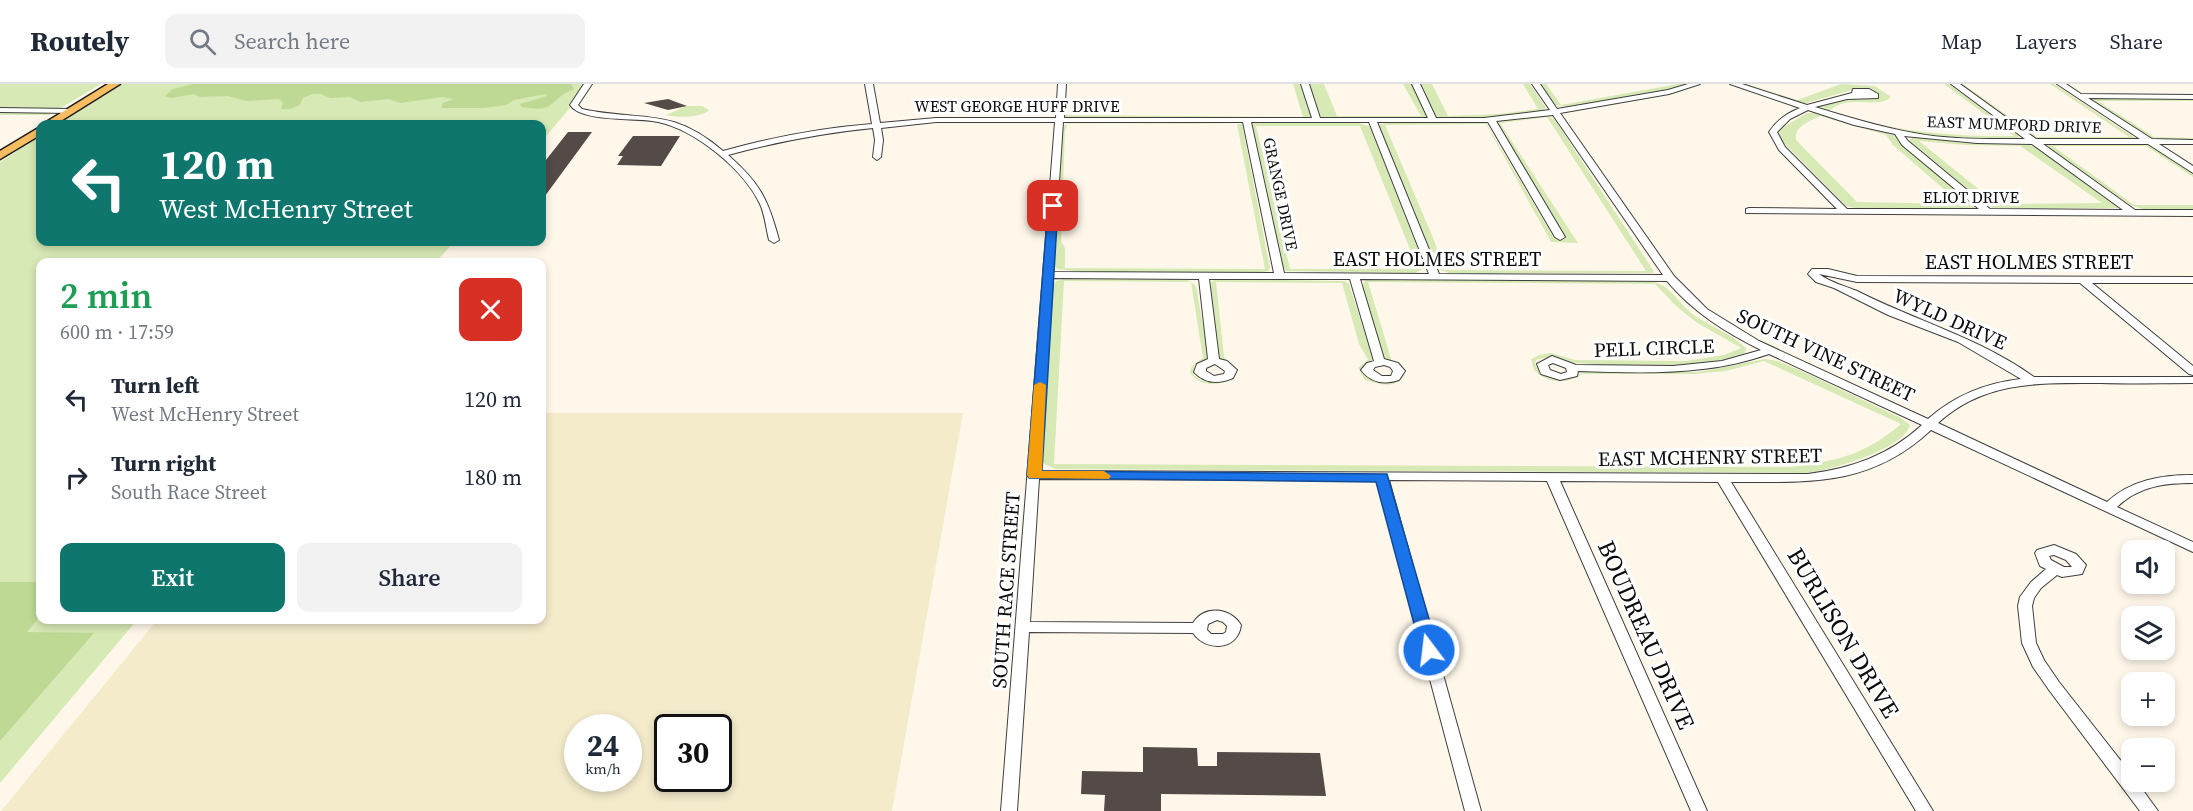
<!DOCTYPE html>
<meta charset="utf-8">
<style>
:root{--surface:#fff;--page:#f2f2f3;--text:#1f2937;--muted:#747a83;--line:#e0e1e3;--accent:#0f766e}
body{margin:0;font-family:"Source Serif 4",serif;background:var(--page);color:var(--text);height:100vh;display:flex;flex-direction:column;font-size:22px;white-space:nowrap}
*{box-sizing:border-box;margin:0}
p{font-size:20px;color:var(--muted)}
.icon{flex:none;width:33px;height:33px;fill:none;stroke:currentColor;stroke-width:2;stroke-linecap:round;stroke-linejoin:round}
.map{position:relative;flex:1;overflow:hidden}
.side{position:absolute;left:36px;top:174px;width:510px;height:366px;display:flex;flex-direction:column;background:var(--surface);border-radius:12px;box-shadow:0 3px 9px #0003}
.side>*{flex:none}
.hud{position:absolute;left:36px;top:36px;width:510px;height:126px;border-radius:12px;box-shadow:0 3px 9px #0003;background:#0f766e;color:#fff;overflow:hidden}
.buttons{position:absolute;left:2121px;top:456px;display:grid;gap:12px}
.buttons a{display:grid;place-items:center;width:54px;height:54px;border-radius:12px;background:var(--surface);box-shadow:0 3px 9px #0003;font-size:30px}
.speed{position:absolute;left:564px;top:630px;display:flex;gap:12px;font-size:30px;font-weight:700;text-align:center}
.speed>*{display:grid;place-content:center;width:78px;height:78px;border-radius:50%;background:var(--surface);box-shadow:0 3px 9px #0003;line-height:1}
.speed small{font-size:15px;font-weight:400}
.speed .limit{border:3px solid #111;border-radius:9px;background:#fff;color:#111}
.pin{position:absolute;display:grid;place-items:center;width:51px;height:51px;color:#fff;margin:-26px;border-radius:12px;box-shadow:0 3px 9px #0006}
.me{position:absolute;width:66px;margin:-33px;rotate:345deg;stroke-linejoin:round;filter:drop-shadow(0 0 4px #0008)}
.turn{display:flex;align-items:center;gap:21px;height:126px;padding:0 24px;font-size:27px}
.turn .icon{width:78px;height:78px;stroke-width:2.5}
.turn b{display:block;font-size:42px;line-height:51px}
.round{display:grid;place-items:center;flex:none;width:63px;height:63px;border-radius:12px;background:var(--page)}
.head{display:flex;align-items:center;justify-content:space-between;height:102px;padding:0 24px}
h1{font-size:36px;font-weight:600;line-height:45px;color:#1e9e55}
.button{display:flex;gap:12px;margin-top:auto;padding:12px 24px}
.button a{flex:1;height:69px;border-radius:12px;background:var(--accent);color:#fff;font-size:24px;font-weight:600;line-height:69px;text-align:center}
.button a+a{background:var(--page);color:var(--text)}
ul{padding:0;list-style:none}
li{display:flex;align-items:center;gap:18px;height:78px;padding:0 24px}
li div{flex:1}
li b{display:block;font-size:22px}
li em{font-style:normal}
header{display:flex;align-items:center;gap:36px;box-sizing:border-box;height:84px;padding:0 30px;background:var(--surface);border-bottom:2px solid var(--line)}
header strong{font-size:28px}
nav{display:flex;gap:33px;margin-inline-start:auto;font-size:21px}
.search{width:420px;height:54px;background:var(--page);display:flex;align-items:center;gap:15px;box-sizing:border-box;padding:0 21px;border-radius:12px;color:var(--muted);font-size:22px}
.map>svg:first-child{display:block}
.farmland{fill:#f4ebcb;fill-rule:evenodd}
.green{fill:#d7e9b5;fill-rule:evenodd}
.forest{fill:#bdd994}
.building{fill:#544b48}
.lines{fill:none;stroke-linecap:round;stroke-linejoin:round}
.minor-casing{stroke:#3f3f3f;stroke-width:2}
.major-casing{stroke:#1d1d1d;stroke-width:3}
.minor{fill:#fff;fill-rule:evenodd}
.major{fill:#f9bd61;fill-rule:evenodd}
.route{fill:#1a73e8;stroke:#114b97;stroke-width:1.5}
.slow{fill:#f59e0b}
.labels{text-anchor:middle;stroke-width:6;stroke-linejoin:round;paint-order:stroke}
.far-street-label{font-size:16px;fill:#0c0c0c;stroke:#fff}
.street-label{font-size:20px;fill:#0c0c0c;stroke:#fff}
.near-street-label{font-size:24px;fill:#0c0c0c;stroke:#fff}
</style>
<header>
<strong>Routely</strong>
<div class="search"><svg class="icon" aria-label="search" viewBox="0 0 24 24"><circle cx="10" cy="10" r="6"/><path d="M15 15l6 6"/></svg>Search here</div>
<nav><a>Map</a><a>Layers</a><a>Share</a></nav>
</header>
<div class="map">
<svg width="2193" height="727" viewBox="0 0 2193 727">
<rect width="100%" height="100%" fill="#fff8ea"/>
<!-- farmland -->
<path class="farmland" d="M542,329h421l-71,398h-891l156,-191h385zM578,644h50v50h-50zM668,644h50v50h-50z"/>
<!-- green -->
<path class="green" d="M0,0h101l-52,31h-49z
M123,0h461l-15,20 1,4 -28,33v-17h-483z
M1065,0h2l-2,31 238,2 -10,-33h9l10,33 -5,2 -237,-1 -7,-2z
M1309,0h15l13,32h84l-18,-32h10l16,34 -104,1 -8,-5z
M1419,0h13l16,32 50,-2 40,-5 -15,-25h7l16,24 -6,4c-16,2 -93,13 -103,5 -8,-6 -14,-24 -18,-33z
M1539,0h7l15,21 117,-21h11l-13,4 -110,19 -11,-2z
M1739,0h7l51,16 44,-16 34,2 16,11c-14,13 -42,-4 -62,14 61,20 121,26 185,25l-70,-52h5l71,52 -4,3c-48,0 -94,-1 -141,-12 -19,-5 -39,-13 -58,-19 10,-7 25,-10 37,-11 9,-1 16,3 24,0l-2,-4 -21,-4 -52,15z
M1958,0h5l74,53h92l-79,-53h4l81,54h-100z
M2096,14l97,1v2h-95l56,36 39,1v2l-42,-2 -59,-38z
M686,22h16l7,4c-7,8 -33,8 -43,5z
M1807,29h10l79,23 8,9 70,59 1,4 -5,2 -115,-2 -9,-2 -65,-66 -2,-8 3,-4zM1820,32l66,19 7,10 68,59 -104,-2 -61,-62c-2,-14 13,-18 24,-24z
M1539,32h9l7,4 98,150v3h-204l-13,-5 -58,-143 8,-2h100l68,115h10l-68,-116zM1547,33l99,154 -202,-1 -10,-30 -49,-115 101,-1 65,118 27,1 -78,-120z
M1077,37l165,3 28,144 -2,3 -11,2 -175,-1 -25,-3 -4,-6 9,-137zM1068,39l169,1 28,145 -200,-1v-20l-4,-7 4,-110z
M1254,38h102l15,5 54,141 -10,5 -129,-2 -5,-6 -30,-141zM1256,42h104l58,143h-128z
M40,52v106h414l-18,20h-396v358h97l-137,163v-621z
M1914,53l50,6 67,2 8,3 80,60h-126l-17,-12 -63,-52 -4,-4zM1919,57l47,4 54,1 82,57 -105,1z
M2054,59l91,1 7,2 41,27v4l-47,-31h-93l81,59h59v5l-50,-1 -11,-3 -79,-55 -6,-6z
M1070,194l117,1 9,7 12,69 -2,4 -11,6 -2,9c10,11 24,9 37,4l-11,-19 -10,-66 3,-12 5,-2 128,2 4,3 24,75 -9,7 -2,5c10,12 27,16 39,5l-18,-19 -20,-69 1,-7 5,-2 282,2c19,4 26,20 40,32 17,13 40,20 55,35l-1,5c-35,17 -128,13 -169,10 -16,-1 -21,-9 -40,-3l-1,4c8,12 21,19 36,14 6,-1 8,-5 14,-6h113l67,-13 13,2 28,12 95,45 9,7c-7,25 -76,43 -99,48l-755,-4 -12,-5 -4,-9 12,-167 4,-7zM1064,197l127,1 12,76 -11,8 -2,6c8,15 29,14 43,7v-11l-9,-11 -8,-75 126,1 17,61 9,16 -10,8 7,12c13,4 31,10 40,-5l-13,-13 -24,-80 287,2 21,22 20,16 45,26 -17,7 -38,6 -111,-1 -24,-7 -12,2 -8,4 3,11c12,13 34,15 48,4h112l32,-3 38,-10 137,63c-36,31 -65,37 -110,43l-737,-3z"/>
<!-- forest -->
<path class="forest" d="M193,0h378l3,5c-30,13 -15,24 -52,18l-2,-3 27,-8 -1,-2 -32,6 -8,5 -22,3h-43l2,-5 11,-4 -12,-2 -42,6 -11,-4 -29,3 -10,-5 -20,1 -9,-4h-9l-9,4 -3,7 -10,4h-9l2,-6 -4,-4 -32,2 -19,-5 -28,1 -6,-3 -23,4 -6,-2 8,-7z
M0,498h40v34l-13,16 67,1 -94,108z"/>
<!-- building -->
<path class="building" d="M668,15l19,7 -19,4 -24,-7z
M568,48h24l-50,68v-35z
M633,52h47l-19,30 -44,-1 6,-9h-5z
M1143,663l54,1 1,18h19v-14l103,1 6,43 -165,-2v17h-57l1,-16 -24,-1 1,-23 61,1z"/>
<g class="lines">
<!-- minor casing -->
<g class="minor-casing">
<path id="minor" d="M584,0h8l-14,21 4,4c60,13 89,-3 141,42 50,-14 98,-23 149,-27l-7,-40h8l7,39 56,-5h120l2,-34h8l-2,34h248l-11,-34h8l11,34h108l-16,-34h8l16,34h48l66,-8 -18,-26h8l17,25 111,-19 20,-6h12l-31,10 -109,19 114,163 33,33 52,32 169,78c27,-24 58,-36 93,-40l-63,-37 -70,-27 -54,-27 -18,-6 -8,-8 4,-5h16l29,7 336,1v6h-101l101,83v9l-4,-1 -109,-91 -223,-1 -38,-8c10,8 26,12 38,17 59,30 123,47 177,86h159v6c-31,0 -61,1 -92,0 -60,0 -116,-3 -163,40l169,79c24,-22 54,-27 86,-27v8c-28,0 -54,3 -76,24l76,35v10l-262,-122c-61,57 -122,52 -200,52l202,329h-17l-198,-329 -158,-1 147,330h-16l-144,-330 -158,-1 92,331h-16l-88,-331 -338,-1 -9,143 163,1c12,-19 38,-15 48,2 -3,26 -35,27 -48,8l-164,-1 -12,179h-16l54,-689h-119l-55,6 2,12 -2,17 -4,3 -4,-3 2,-17 -2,-12c-50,5 -97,14 -145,27 32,28 40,44 51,85l-5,3 -5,-3c-3,-12 -4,-25 -9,-36 -16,-34 -64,-74 -102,-82 -21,-5 -76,1 -88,-17zM1553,31l110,160 -224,-1 -62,-152h111l67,115 5,3 5,-3 -69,-116zM1063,38h180l31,151 -221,-1zM1251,38h118l60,152 -145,-1zM1053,194l146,1 9,80 -11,5 -3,8c11,12 25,12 39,6l4,-8 -10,-9 -8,-2 -10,-80h141l24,82 -7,2 -6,7c10,13 23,15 38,10l6,-9 -7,-8 -14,-4 -24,-80 307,2c26,31 58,51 94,69l-39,11 -49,5 -97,-1 -24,-9 -15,8 4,10 19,6 17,-4 1,-5c65,2 129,5 191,-17l153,71c-34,31 -70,43 -114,49l-768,-3zM1553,279l13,5 1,4 -6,2 -11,-4 -2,-5zM1215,280l10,7 -1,3 -10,2 -8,-5v-3zM1384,281l6,2 3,4 -2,5h-9l-9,-6 2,-3zM1217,536l6,2 4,4 -1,6 -3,2h-12l-4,-4 1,-6z
M1730,0h12l65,21 45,-12 1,-4h16l9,5v4l-31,1 -32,8c33,10 65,20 99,26 36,7 75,6 111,6l-74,-55h9l76,55h104l-83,-55h9l15,10 112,1v4l-105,-1 64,41 41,1v4h-34l34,22v7l-45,-29h-105l92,66h58v6l-447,-3v-4l3,-1 88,1 -58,-59 -10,-18c8,-12 18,-19 31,-24zM1808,26l46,15 41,9 7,11 77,64h-132l-62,-62 -8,-15 13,-13zM1904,52l73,7 55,1 91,66 -133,-1 -82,-68z
M0,24l71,1 4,2 -4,2 -71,-1z
M2054,461l22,9 10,11 -4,9 -20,3 -5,-2 -16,13 -7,10 -2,8 4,37 8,17 15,22 73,93v7h5l21,29h-18l-91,-121 -16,-23 -11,-24 -4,-37 2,-9 11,-15 15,-13 -6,-3 -5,-13 2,-3zM2054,471l12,5 6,7h-8l-13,-7 -2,-4z"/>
</g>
<!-- major casing -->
<g class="major-casing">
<path id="major" d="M108,0h12l-64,40h-13z
M40,43v8l-40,24v-8z"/>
</g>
<!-- minor -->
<use href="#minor" class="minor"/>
<!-- major -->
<use href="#major" class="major"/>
</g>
<!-- route -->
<path class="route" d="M1053,119l5,3 -16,265 345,3 51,176 -3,5 -6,1 -5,-1 -3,-5 -45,-168 -347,-4 -2,-3 21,-269z"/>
<!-- slow -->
<path class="slow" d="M1040,298l6,3 -4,86h62l7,5 -2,3 -80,-1 -2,-3 7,-90z"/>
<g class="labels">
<!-- far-street labels -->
<g class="far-street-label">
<text x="1017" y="28">WEST GEORGE HUFF DRIVE</text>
<text transform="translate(2014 40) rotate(2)" y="6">EAST MUMFORD DRIVE</text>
<text transform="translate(1281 110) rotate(78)" y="6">GRANGE DRIVE</text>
<text x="1971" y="119">ELIOT DRIVE</text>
</g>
<!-- street labels -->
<g class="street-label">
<text x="1437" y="182">EAST HOLMES STREET</text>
<text x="2029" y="185">EAST HOLMES STREET</text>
<text transform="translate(1950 235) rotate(24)" y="7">WYLD DRIVE</text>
<text transform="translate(1654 264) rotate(-2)" y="7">PELL CIRCLE</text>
<text transform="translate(1826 271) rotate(25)" y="7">SOUTH VINE STREET</text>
<text transform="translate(1710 373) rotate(-1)" y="7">EAST MCHENRY STREET</text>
<text transform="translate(1006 506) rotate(-86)" y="7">SOUTH RACE STREET</text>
</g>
<!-- near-street labels -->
<g class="near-street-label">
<text transform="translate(1843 549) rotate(59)" y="8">BURLISON DRIVE</text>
<text transform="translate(1646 551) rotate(66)" y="8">BOUDREAU DRIVE</text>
</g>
</g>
</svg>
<div class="buttons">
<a><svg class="icon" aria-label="sound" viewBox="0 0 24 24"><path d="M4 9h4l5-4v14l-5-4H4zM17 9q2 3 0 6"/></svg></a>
<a><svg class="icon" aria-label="layers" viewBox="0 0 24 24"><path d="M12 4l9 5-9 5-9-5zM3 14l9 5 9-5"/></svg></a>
<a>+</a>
<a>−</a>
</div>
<div class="speed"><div>24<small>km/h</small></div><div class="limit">30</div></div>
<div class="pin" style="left:1053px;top:122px;background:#d93025"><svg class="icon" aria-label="arrive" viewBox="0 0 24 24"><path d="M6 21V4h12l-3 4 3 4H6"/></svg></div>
<svg class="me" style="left:1429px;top:566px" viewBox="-20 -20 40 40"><circle r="17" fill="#1a73e8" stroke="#fff" stroke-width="3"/><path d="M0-11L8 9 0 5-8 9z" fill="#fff"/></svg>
<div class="hud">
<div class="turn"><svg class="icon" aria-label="left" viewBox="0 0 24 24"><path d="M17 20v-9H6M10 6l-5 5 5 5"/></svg><div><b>120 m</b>West McHenry Street</div></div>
</div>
<section class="side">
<div class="head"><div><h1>2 min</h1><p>600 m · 17:59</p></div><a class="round" style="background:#d93025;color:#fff"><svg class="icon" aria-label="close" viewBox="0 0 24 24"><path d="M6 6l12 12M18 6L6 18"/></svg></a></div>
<ul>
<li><svg class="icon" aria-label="left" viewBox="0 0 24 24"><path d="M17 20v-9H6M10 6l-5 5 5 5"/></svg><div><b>Turn left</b><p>West McHenry Street</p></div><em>120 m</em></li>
<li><svg class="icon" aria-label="right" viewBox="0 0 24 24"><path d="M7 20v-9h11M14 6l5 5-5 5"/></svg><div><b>Turn right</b><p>South Race Street</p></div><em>180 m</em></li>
</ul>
<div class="button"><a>Exit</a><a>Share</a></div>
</section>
</div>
